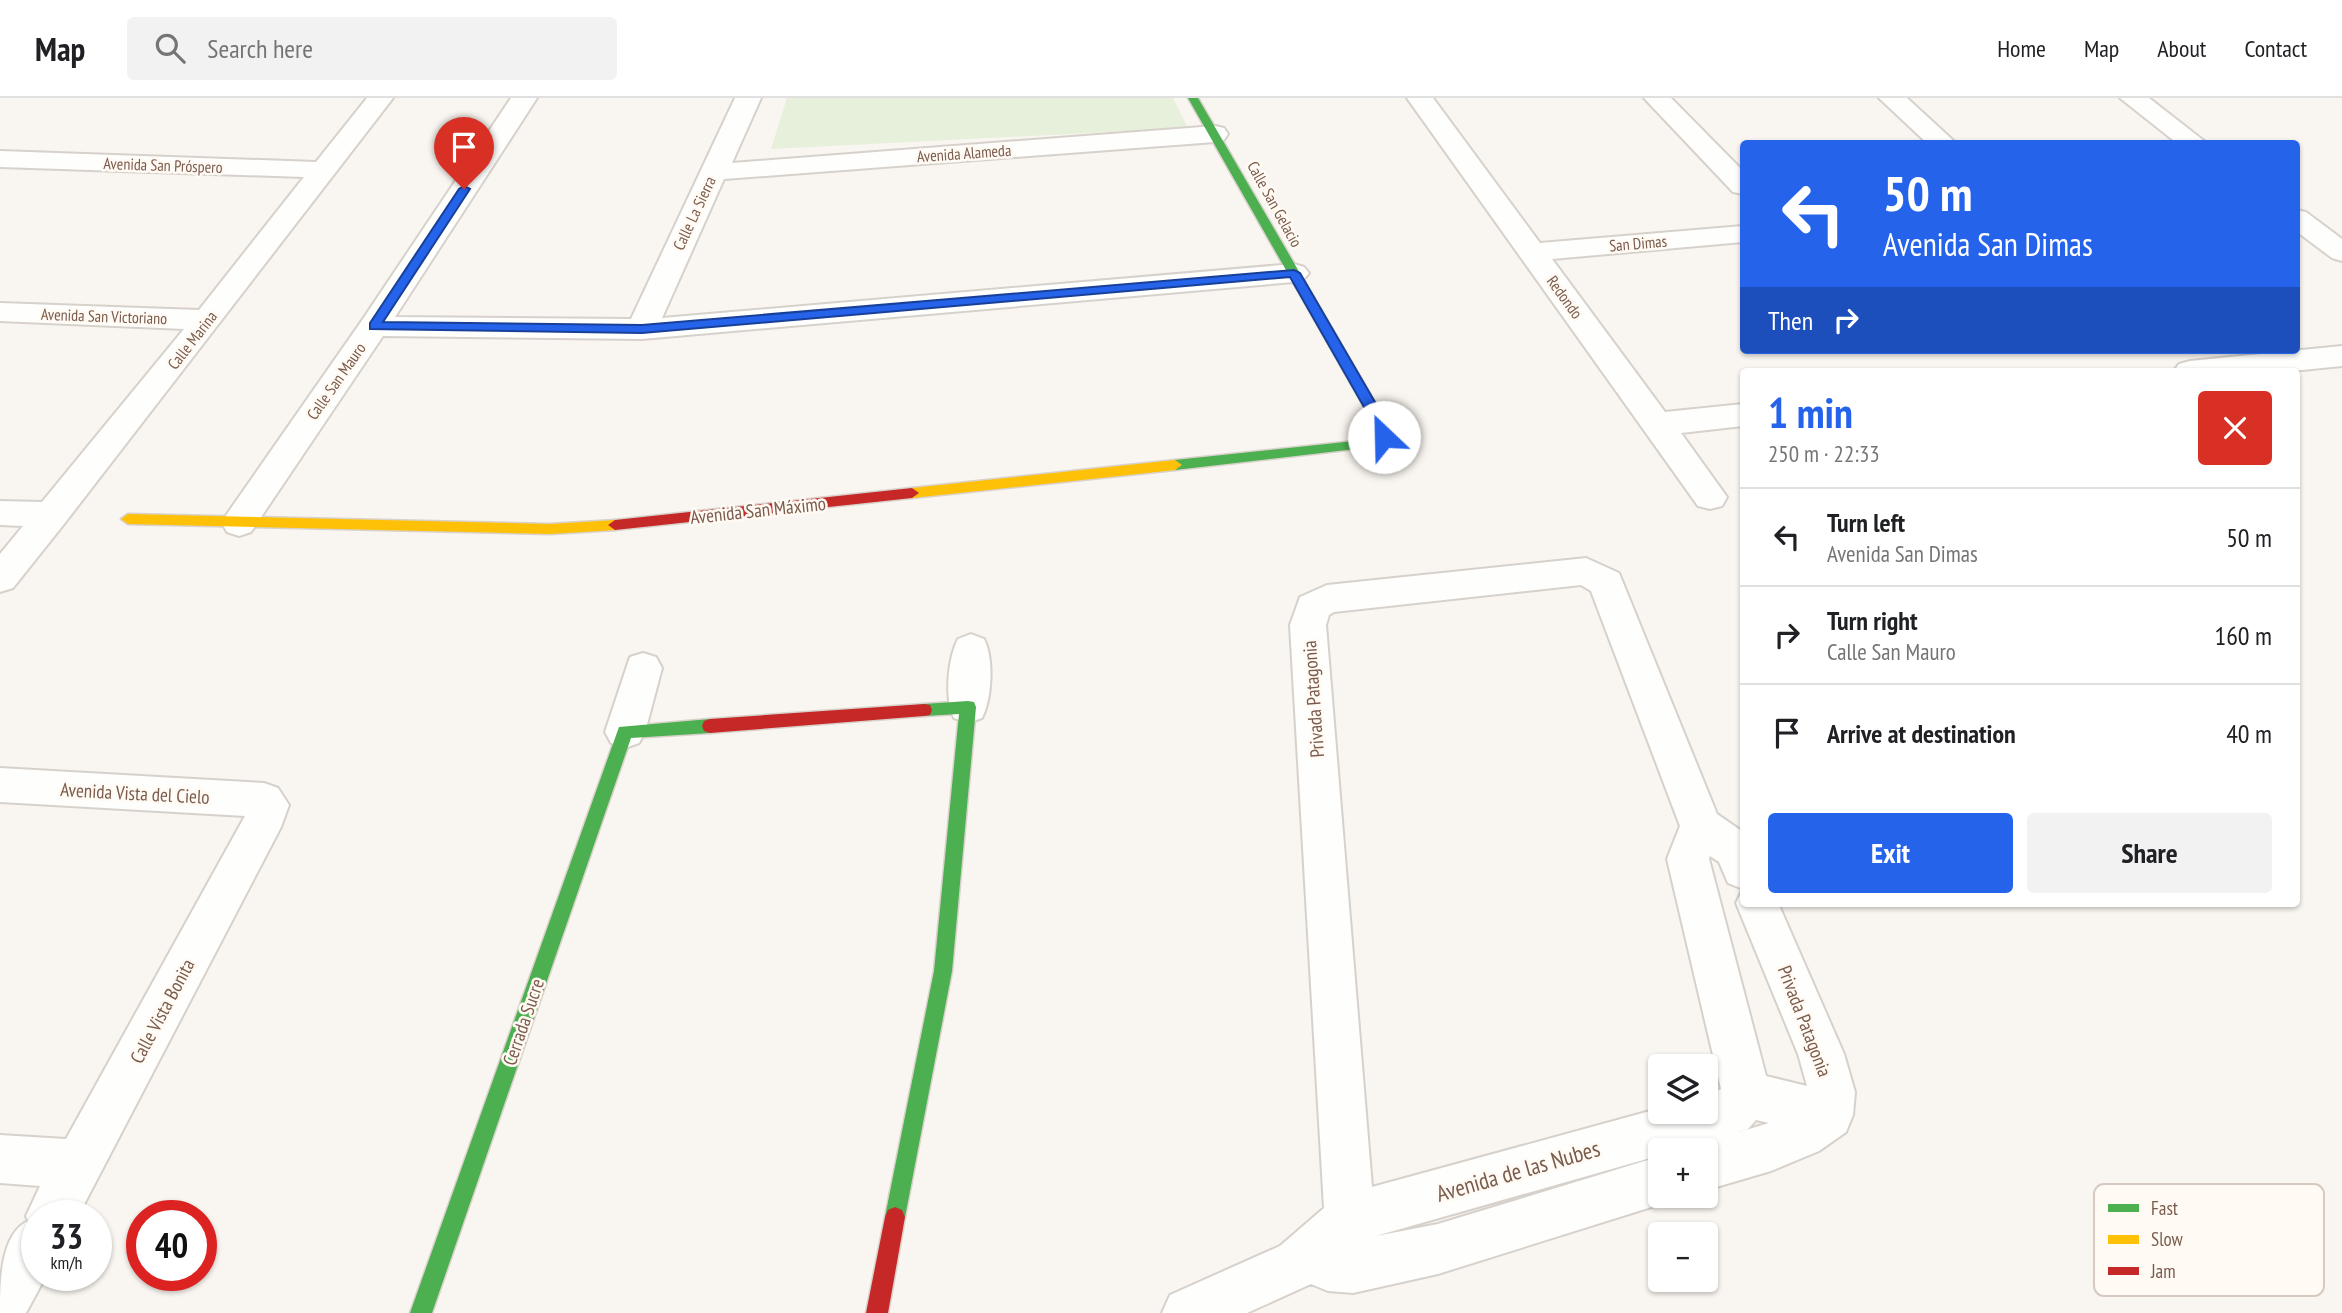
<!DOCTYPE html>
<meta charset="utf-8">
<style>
:root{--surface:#fff;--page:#f2f2f2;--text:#202124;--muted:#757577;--line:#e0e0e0;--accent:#2563eb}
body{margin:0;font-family:"PT Sans Narrow",sans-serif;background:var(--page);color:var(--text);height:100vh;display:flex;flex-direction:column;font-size:26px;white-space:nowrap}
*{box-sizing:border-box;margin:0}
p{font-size:23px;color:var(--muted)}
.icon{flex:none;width:38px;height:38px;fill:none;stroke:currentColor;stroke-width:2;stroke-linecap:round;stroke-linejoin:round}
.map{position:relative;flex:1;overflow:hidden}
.sheet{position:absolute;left:1740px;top:270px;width:560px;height:539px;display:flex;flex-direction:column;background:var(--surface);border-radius:7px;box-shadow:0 2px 5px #0004}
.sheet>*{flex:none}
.top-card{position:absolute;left:1740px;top:42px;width:560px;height:214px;border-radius:7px;box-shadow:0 2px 5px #0004;background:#2563eb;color:#fff;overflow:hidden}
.buttons{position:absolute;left:1648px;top:956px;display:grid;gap:14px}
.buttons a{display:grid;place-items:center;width:70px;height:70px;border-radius:7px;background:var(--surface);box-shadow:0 2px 5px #0004;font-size:35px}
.speed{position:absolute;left:21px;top:1102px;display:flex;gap:14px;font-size:35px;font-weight:700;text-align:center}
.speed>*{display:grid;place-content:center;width:91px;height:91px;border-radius:50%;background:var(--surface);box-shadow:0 2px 5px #0004;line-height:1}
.speed small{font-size:18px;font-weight:400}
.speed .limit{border:10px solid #d22;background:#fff;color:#111}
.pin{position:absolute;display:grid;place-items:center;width:60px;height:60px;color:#fff;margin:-72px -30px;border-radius:50% 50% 50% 0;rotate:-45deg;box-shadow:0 0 7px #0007}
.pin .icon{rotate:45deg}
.me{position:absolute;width:77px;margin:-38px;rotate:336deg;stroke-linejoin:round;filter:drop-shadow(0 0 5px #0008)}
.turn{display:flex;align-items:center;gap:24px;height:147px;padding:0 28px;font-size:32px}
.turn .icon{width:91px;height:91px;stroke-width:2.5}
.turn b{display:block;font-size:49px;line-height:60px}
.then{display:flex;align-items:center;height:66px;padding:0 28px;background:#0003;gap:14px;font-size:26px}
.round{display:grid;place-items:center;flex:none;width:74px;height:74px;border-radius:7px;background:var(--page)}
.headline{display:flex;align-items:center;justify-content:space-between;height:119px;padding:0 28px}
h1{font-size:42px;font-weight:700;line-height:52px;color:var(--accent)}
.button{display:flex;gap:14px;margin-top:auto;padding:14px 28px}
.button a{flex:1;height:80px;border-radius:7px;background:var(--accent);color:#fff;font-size:28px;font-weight:700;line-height:80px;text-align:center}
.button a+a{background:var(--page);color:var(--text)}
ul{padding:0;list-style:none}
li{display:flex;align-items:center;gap:21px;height:98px;padding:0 28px;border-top:2px solid var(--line)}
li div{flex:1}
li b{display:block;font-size:26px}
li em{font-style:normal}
header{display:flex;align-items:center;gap:42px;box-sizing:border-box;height:98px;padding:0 35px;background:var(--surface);border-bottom:2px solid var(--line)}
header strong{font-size:33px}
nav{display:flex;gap:38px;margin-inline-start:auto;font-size:24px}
.search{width:490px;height:63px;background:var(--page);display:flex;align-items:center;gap:18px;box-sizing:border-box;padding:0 24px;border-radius:7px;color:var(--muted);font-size:26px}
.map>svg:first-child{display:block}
.green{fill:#e7f0db}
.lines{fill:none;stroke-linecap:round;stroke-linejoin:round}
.street-casing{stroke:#d7d1cb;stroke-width:4}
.fast-casing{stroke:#d9d2cb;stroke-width:3}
.slow-casing{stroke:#d9d2cb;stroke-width:3}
.jam-casing{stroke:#d9d2cb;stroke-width:3}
.street{fill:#fefefd;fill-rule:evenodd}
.fast{fill:#4caf50;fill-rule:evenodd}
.slow{fill:#ffc107;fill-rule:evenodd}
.jam{fill:#c62828;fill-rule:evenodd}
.route{fill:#2563eb;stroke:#184099;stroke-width:2}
.labels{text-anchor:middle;stroke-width:5;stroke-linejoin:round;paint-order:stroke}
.far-street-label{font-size:16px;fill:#7a5c4d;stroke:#fffaf3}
.street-label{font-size:19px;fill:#7a5c4d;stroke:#fffaf3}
.near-street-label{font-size:23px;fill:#7a5c4d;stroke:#fffaf3}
.key{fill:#fffaf3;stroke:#d7cbc1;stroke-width:2}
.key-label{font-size:19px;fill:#7a5c4d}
</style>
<header>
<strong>Map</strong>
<div class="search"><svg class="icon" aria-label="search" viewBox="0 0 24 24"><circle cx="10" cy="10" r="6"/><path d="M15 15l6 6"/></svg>Search here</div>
<nav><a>Home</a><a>Map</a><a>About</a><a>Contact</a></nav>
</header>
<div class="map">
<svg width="2342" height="1215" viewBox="0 0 2342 1215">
<rect width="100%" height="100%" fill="#f9f5f0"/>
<!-- green -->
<path class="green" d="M787,0h386l15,30 -417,21z"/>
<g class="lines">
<!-- street casing -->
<g class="street-casing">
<path id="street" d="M367,0h26l-329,426 -51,64 -13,4v-38l23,-28 -23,-1v-24l42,1 142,-173 -184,-8v-18l199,7 105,-133 -304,-10v-16l316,11z
M511,0h26l-142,219 236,2 104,-221h26l-29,65 483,-37 9,2 4,6 -4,6 -9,2 -491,37 -62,139 632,-54 10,3 5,6 -5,6 -10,3 -652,57 -259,-3 -132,196 -12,4 -12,-4 -5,-9 5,-9 136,-195z
M1407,0h26l107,145 203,-17v16l-191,17 113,153 78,-8v22l-62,7 46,64 -5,9 -12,3 -12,-3z
M1644,0h27l72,73v23l-10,-2z
M1879,0h28l50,46h-29z
M2120,0h29l59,46h-30z
M2296,112l10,2 36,27v22l-10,-3 -36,-27z
M2342,248v20l-50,5h-118l5,-7 11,-3z
M1586,460l33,15 98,241 26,18v57l-15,-6 -9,-21 -9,-6 -1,3 57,217 41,10 -9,-32 -62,-151 7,-14v14h35l66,151 11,38 -2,23 -7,17 -27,19 -48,20 -65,19v-40h-18l11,-6 -18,6h-20v5l-285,81 62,-12 223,-68v39h18l-18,9 -223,70 -85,19 -25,-2 -17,-7 -64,29h-85l8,-18 110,-49 44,-38 -34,-583 10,-28 27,-12zM1581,487l10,6 89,235 -13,33 54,230 -15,6v16h-45v-3l-289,79 -46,-562 3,-10 5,-3zM1756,1022l13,3 -30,9 9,-3z
M971,536l13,5c10,19 8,60 -2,79l-14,5 -14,-5c-10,-20 -6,-60 4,-79z
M643,555l13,4 6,11 -17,64 -6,11 -14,5 -14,-5 -6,-11 25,-75z
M0,670l264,15 14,5 11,17 -8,22 -203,389h-41v60h9l-20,37h-26c0,-29 0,-79 28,-92l-2,-5 14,-30 -40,-3v-48l66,4 179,-323 -245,-14z"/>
</g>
<!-- fast casing -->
<g class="fast-casing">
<path id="fast" d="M1188,0h10l192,330 1,9 -10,9 -206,24 -7,-5 7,-5 198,-21 4,-4 -1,-7z
M968,603l6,1 2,5 -24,264 -47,246 -3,7 -7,3 -7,-3 -3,-7 49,-246 25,-257 -35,2 -6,-1 -2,-5 2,-5 6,-1z
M710,621l6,2 2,5 -2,5 -6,2 -79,5 -199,575h-22l209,-586z"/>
</g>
<!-- slow casing -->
<g class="slow-casing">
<path id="slow" d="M1175,362l7,5 -7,5 -263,28 -7,-5 7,-5z
M128,416l422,10 65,-4 7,5 -7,5 -65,4 -422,-10 -7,-5z"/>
</g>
<!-- jam casing -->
<g class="jam-casing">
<path id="jam" d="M912,390l7,5 -7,5 -297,32 -7,-5 7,-5z
M924,606l6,1 2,5 -2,5 -6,1 -214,17 -6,-2 -2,-5 2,-5 6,-2z
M895,1109l7,3 3,7 -17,96h-22l19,-96 3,-7z"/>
</g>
<!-- street -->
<use href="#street" class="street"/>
<!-- fast -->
<use href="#fast" class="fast"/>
<!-- slow -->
<use href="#slow" class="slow"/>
<!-- jam -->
<use href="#jam" class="jam"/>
</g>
<!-- route -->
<path class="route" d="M464,88l6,3 -87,133 259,3 652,-55 6,3 90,155 -1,13h-10l-3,-13 -86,-151 -648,56 -272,-4v-6l89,-134z"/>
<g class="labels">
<!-- far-street labels -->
<g class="far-street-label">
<text transform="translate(964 55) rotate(-4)" y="6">Avenida Alameda</text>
<text transform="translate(163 67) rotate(2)" y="6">Avenida San Próspero</text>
<text transform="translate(1275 106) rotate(61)" y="6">Calle San Gelacio</text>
<text transform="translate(694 115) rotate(-65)" y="6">Calle La Sierra</text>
<text transform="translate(1638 145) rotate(-5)" y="6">San Dimas</text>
<text transform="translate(1565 199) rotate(54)" y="6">Redondo</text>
<text transform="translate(104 218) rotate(2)" y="6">Avenida San Victoriano</text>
<text transform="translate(192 242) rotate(-52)" y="6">Calle Marina</text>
<text transform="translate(336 283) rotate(-55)" y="6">Calle San Mauro</text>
</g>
<!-- street labels -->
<g class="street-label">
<text transform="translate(758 412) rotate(-6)" y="7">Avenida San Máximo</text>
<text transform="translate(1313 601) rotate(-94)" y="7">Privada Patagonia</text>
<text transform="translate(135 695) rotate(3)" y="7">Avenida Vista del Cielo</text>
<text transform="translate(162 913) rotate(-62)" y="7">Calle Vista Bonita</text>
<text transform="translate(1805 923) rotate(69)" y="7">Privada Patagonia</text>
<text transform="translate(523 924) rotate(-71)" y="7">Cerrada Sucre</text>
</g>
<!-- near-street labels -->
<g class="near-street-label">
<text transform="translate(1518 1073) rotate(-16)" y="8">Avenida de las Nubes</text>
</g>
</g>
<!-- legend -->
<rect x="2094" y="1086" width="230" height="112" rx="10" class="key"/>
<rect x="2108" y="1106" width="31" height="8" fill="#4caf50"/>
<rect x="2108" y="1137" width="31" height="9" fill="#ffc107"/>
<rect x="2108" y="1169" width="31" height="8" fill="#c62828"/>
<g class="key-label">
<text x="2151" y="1117">Fast</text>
<text x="2151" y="1148">Slow</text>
<text x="2151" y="1180">Jam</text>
</g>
</svg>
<div class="buttons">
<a><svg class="icon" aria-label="layers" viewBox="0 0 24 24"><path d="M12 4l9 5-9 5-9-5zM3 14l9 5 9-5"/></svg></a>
<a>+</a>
<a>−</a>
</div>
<div class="speed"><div>33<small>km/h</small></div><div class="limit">40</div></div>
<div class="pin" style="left:464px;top:91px;background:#d93025"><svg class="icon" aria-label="arrive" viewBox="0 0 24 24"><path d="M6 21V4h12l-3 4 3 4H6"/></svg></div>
<svg class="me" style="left:1384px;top:339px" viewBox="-20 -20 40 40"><circle r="19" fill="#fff"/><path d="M0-13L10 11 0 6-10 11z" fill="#2563eb"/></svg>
<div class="top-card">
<div class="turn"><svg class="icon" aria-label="left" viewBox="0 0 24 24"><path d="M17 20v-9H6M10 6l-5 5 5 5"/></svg><div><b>50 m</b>Avenida San Dimas</div></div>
<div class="then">Then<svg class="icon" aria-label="right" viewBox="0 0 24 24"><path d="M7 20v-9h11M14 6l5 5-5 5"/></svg></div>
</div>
<section class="sheet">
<div class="headline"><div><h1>1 min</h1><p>250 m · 22:33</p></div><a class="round" style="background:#d93025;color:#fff"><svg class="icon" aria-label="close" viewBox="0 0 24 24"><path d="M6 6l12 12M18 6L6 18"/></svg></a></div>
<ul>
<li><svg class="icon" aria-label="left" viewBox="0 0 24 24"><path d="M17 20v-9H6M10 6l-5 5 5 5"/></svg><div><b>Turn left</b><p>Avenida San Dimas</p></div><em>50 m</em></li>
<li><svg class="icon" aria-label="right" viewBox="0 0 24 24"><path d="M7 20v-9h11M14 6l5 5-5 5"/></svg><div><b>Turn right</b><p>Calle San Mauro</p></div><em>160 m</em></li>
<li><svg class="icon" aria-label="arrive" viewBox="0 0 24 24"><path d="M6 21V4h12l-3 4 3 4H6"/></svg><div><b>Arrive at destination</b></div><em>40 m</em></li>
</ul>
<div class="button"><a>Exit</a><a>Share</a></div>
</section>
</div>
